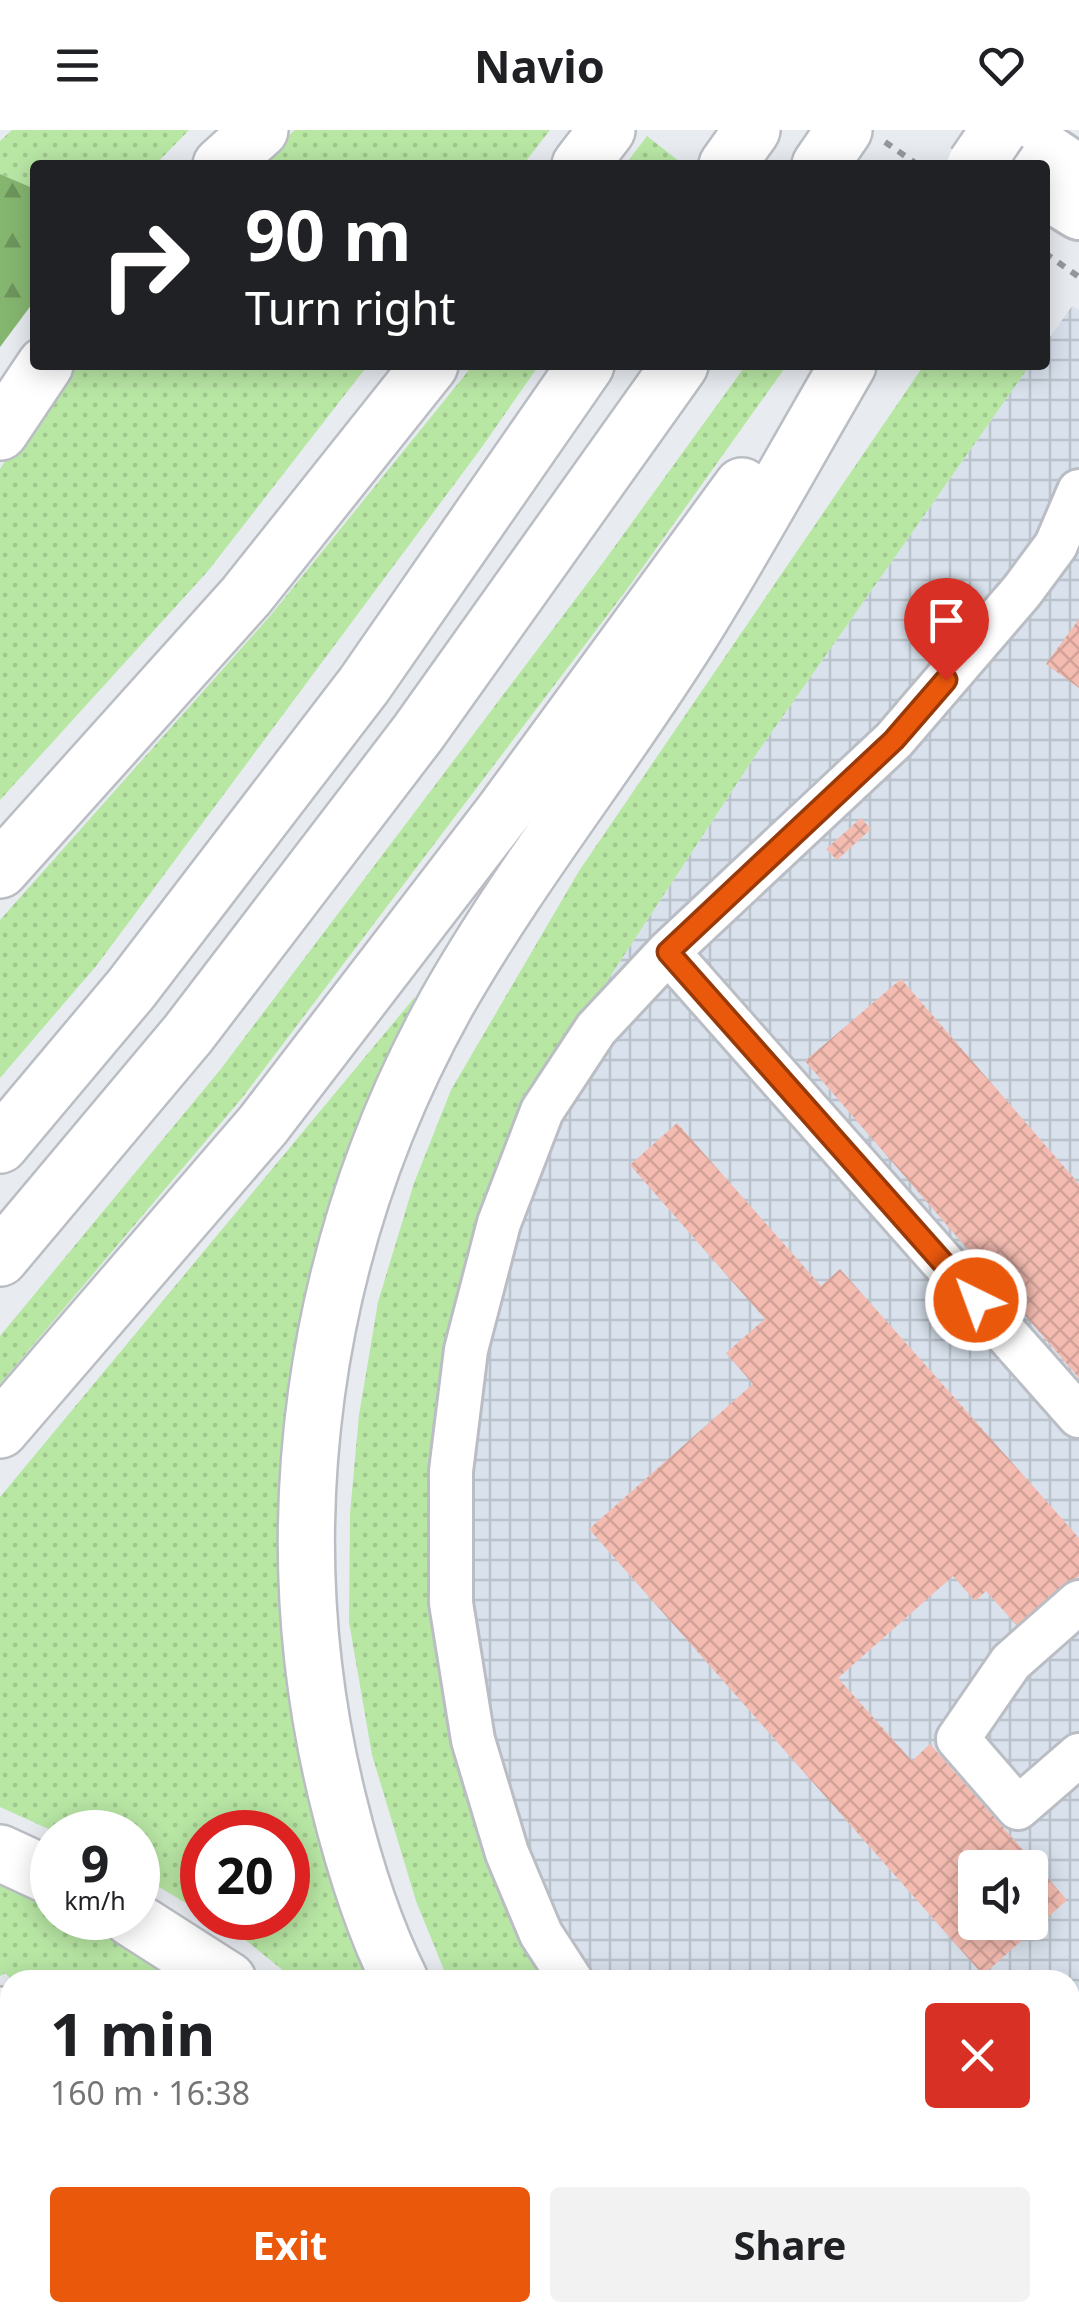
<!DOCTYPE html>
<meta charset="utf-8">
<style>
:root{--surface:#fff;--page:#f2f2f2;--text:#202124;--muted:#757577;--accent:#ea580c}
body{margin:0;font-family:"Noto Sans",sans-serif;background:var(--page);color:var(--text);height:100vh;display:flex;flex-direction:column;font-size:38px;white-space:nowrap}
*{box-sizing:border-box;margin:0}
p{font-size:32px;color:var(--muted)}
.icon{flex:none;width:55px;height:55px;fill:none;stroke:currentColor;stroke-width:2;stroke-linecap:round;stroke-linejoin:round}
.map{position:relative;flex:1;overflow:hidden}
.side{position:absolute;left:0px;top:1840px;width:1080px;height:352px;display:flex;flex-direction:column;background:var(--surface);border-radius:30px 30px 0 0;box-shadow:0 5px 25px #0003}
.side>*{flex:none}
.hud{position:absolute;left:30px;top:30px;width:1020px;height:210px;border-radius:10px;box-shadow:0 5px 25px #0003;background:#202124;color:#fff;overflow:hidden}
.tools{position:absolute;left:958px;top:1720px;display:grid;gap:20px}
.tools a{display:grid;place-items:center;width:90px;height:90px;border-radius:10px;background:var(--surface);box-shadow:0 5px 25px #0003;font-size:50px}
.speed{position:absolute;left:30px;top:1680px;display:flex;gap:20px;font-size:50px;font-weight:700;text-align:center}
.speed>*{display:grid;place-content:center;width:130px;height:130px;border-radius:50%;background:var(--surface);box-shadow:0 5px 25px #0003;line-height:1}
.speed small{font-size:25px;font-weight:400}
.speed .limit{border:15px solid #d22;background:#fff;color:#111}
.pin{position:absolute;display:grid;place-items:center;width:85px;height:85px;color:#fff;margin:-102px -42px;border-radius:50% 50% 50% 0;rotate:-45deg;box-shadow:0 0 10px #0007}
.pin .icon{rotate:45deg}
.me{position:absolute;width:110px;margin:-55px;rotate:318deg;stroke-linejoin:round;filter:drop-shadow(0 0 8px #0008)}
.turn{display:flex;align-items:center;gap:35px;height:210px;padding:0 50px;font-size:45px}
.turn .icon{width:130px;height:130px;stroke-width:2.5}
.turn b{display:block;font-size:70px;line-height:85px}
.round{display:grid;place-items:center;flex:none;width:105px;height:105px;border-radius:10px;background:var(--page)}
.summary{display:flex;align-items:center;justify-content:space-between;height:170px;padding:0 50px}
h1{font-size:60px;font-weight:700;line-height:75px}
.action{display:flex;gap:20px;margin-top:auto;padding:20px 50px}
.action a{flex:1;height:115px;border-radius:10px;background:var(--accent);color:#fff;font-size:40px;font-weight:700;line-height:115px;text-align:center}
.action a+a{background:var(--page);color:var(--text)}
header{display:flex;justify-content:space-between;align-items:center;height:130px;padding:0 50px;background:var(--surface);font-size:45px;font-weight:700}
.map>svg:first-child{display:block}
.industrial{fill:url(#industrial-grid);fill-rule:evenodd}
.green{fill:url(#green-dots)}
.forest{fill:url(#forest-firs)}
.building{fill:url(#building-cross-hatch);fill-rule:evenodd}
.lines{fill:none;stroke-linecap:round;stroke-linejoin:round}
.minor-casing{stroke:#babec4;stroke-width:48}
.major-casing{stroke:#babec4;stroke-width:58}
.highway-casing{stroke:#babec4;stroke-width:60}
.path{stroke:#94979b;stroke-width:6;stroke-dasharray:8 8;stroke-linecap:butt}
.minor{stroke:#fff;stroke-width:42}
.major{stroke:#fff;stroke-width:52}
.highway{stroke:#fff;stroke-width:55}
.highway-bridge-casing{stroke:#babec4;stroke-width:60;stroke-linecap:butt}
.highway-bridge{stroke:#fff;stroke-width:55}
.route-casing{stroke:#983908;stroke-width:25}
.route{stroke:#ea580c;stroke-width:18}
</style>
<header><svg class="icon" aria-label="menu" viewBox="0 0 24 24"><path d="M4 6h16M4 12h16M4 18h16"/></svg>Navio<svg class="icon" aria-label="heart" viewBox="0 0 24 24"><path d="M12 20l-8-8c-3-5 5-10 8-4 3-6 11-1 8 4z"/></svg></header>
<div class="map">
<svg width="1079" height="2192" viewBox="0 0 1079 2192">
<defs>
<pattern id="industrial-grid" width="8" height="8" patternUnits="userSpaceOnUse" patternTransform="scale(2.5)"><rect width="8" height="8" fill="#d8e1ec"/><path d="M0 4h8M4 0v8" fill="none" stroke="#bac2cb"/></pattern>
<pattern id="green-dots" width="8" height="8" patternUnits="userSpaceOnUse" patternTransform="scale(2.5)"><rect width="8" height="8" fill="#b8e7a4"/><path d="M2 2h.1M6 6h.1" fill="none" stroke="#9fc78e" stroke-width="1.8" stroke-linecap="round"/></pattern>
<pattern id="forest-firs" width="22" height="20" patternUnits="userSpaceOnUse" patternTransform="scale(2.5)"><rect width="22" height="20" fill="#85b66f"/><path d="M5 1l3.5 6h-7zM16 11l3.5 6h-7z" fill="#6d955c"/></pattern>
<pattern id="building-cross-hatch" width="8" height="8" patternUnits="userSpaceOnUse" patternTransform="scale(2.5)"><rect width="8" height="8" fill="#f4bcb1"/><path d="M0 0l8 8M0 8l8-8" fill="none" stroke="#d2a299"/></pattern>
</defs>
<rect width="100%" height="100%" fill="#e8ecf1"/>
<!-- industrial -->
<path class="industrial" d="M1072,176l7,4v2012h-139l-15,-9 145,-1v-332h-525l-21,-39 -62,-163 -29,-135 -5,-165 17,-128 82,-247 230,-350 273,-388h15v-21zM975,1738h55v54h-55z"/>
<!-- green -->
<path class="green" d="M12,0h177l-34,35h-120v24l-35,-15v-33z
M295,0h255l-27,35h-268z
M647,6l33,26 -3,3h-52z
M73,235h295l-160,206 -208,229v-331l33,-52z
M473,235h66l-57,82 -385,518 -97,113v-158l270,-304z
M746,235h41l-159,223 -386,510 -242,286v-48l220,-266 382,-506z
M924,235h106l-273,388 -230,350 -82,247 -17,128 5,165 29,135 62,163 21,39h-97l-32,-79 -44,-146 -23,-133 1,-109 9,-98 19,-113 36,-119 37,-93 128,-219z
M414,868l8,5 -113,281 -31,219 4,111 17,146 47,162 28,58h-79l-52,-42 -34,-20h79v-86h-86v81l-64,-39v-42h-83l-55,-25v-310z
M0,1753l52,24v11l25,1 101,61h-167l-5,-7 -6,3z
M0,1964l10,12v206h182l9,10h-182l-19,-7z
M545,2182l10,10h-257l-12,-9z
M925,2183l15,9h-212l-14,-9z"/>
<!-- forest -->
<path class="forest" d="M0,44l35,15v111l-35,47z"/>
<!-- building -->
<path class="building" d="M1079,489v69l-33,-24z
M861,688l10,11 -34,31 -11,-11z
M901,849l178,205v194l-274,-317z
M677,993l144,163 19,-17 239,269v38l-59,53 -34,-38 -11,10 -22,-25 -115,102 74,83 18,-17 137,156 -84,75 -394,-446 164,-145 -27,-31 39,-34 -135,-154zM975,1738h55v54h-55z
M1079,2065v100l-9,-7v-82z"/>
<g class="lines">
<!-- minor casing -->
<g class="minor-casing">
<path id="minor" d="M668,822l411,464
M1079,1472l-68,60 -53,77 60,69 61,-53
M571,1850l-30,-46 -34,-81 -34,-113 -22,-137v-132l15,-121 33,-127 43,-112 54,-82 72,-77 226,-212 128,-149 34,-46 23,-54
M992,2182l15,10"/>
</g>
<!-- major casing -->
<g class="major-casing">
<path id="major" d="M1016,0l63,42
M1045,62l34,21"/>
</g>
<!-- highway casing -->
<g class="highway-casing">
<path id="highway" d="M221,35l39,-35
M580,35l27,-35
M727,35l25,-35
M820,35l24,-35
M0,302l45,-67
M0,740l246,-274 184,-231
M0,1015l131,-156 233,-304 222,-320
M0,1128l188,-224 230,-301 262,-368
M0,1300l263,-305 241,-314 238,-325
M0,1723l52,24
M131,1788l97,62
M400,1850c-28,-56 -46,-115 -61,-176 -68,-270 -28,-556 107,-800 73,-129 167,-245 245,-370 55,-88 105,-180 157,-269
M0,1885l10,16
M252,2182l11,10
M614,2182l11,10"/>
</g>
<!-- path -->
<path class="path" d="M885,12l33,23
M1045,123l34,24"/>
<!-- minor -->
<use href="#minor" class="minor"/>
<!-- major -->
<use href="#major" class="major"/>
<!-- highway -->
<use href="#highway" class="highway"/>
<!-- highway-bridge casing -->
<g class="highway-bridge-casing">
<path id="highway-bridge" d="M975,35l24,-35"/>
</g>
<!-- highway-bridge -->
<use href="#highway-bridge" class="highway-bridge"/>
</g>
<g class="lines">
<!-- route casing -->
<g class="route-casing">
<path id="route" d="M946,550l-52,60 -226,212 308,348"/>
</g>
<!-- route -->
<use href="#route" class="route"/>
</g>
</svg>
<div class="tools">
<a><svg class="icon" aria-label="sound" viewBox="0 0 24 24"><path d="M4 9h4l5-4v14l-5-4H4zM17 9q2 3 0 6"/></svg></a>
</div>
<div class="speed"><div>9<small>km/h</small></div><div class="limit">20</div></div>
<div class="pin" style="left:946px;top:550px;background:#d93025"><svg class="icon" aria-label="arrive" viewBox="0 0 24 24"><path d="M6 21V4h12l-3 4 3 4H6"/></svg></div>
<svg class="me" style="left:976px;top:1170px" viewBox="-20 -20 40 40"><circle r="17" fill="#ea580c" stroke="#fff" stroke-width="3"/><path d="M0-11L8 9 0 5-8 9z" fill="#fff"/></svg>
<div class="hud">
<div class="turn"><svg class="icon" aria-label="right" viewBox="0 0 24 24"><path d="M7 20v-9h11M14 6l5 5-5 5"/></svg><div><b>90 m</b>Turn right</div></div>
</div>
<section class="side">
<div class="summary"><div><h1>1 min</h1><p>160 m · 16:38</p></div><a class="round" style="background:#d93025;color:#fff"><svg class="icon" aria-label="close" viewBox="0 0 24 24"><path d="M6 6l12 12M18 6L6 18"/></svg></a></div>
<div class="action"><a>Exit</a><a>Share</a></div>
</section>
</div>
